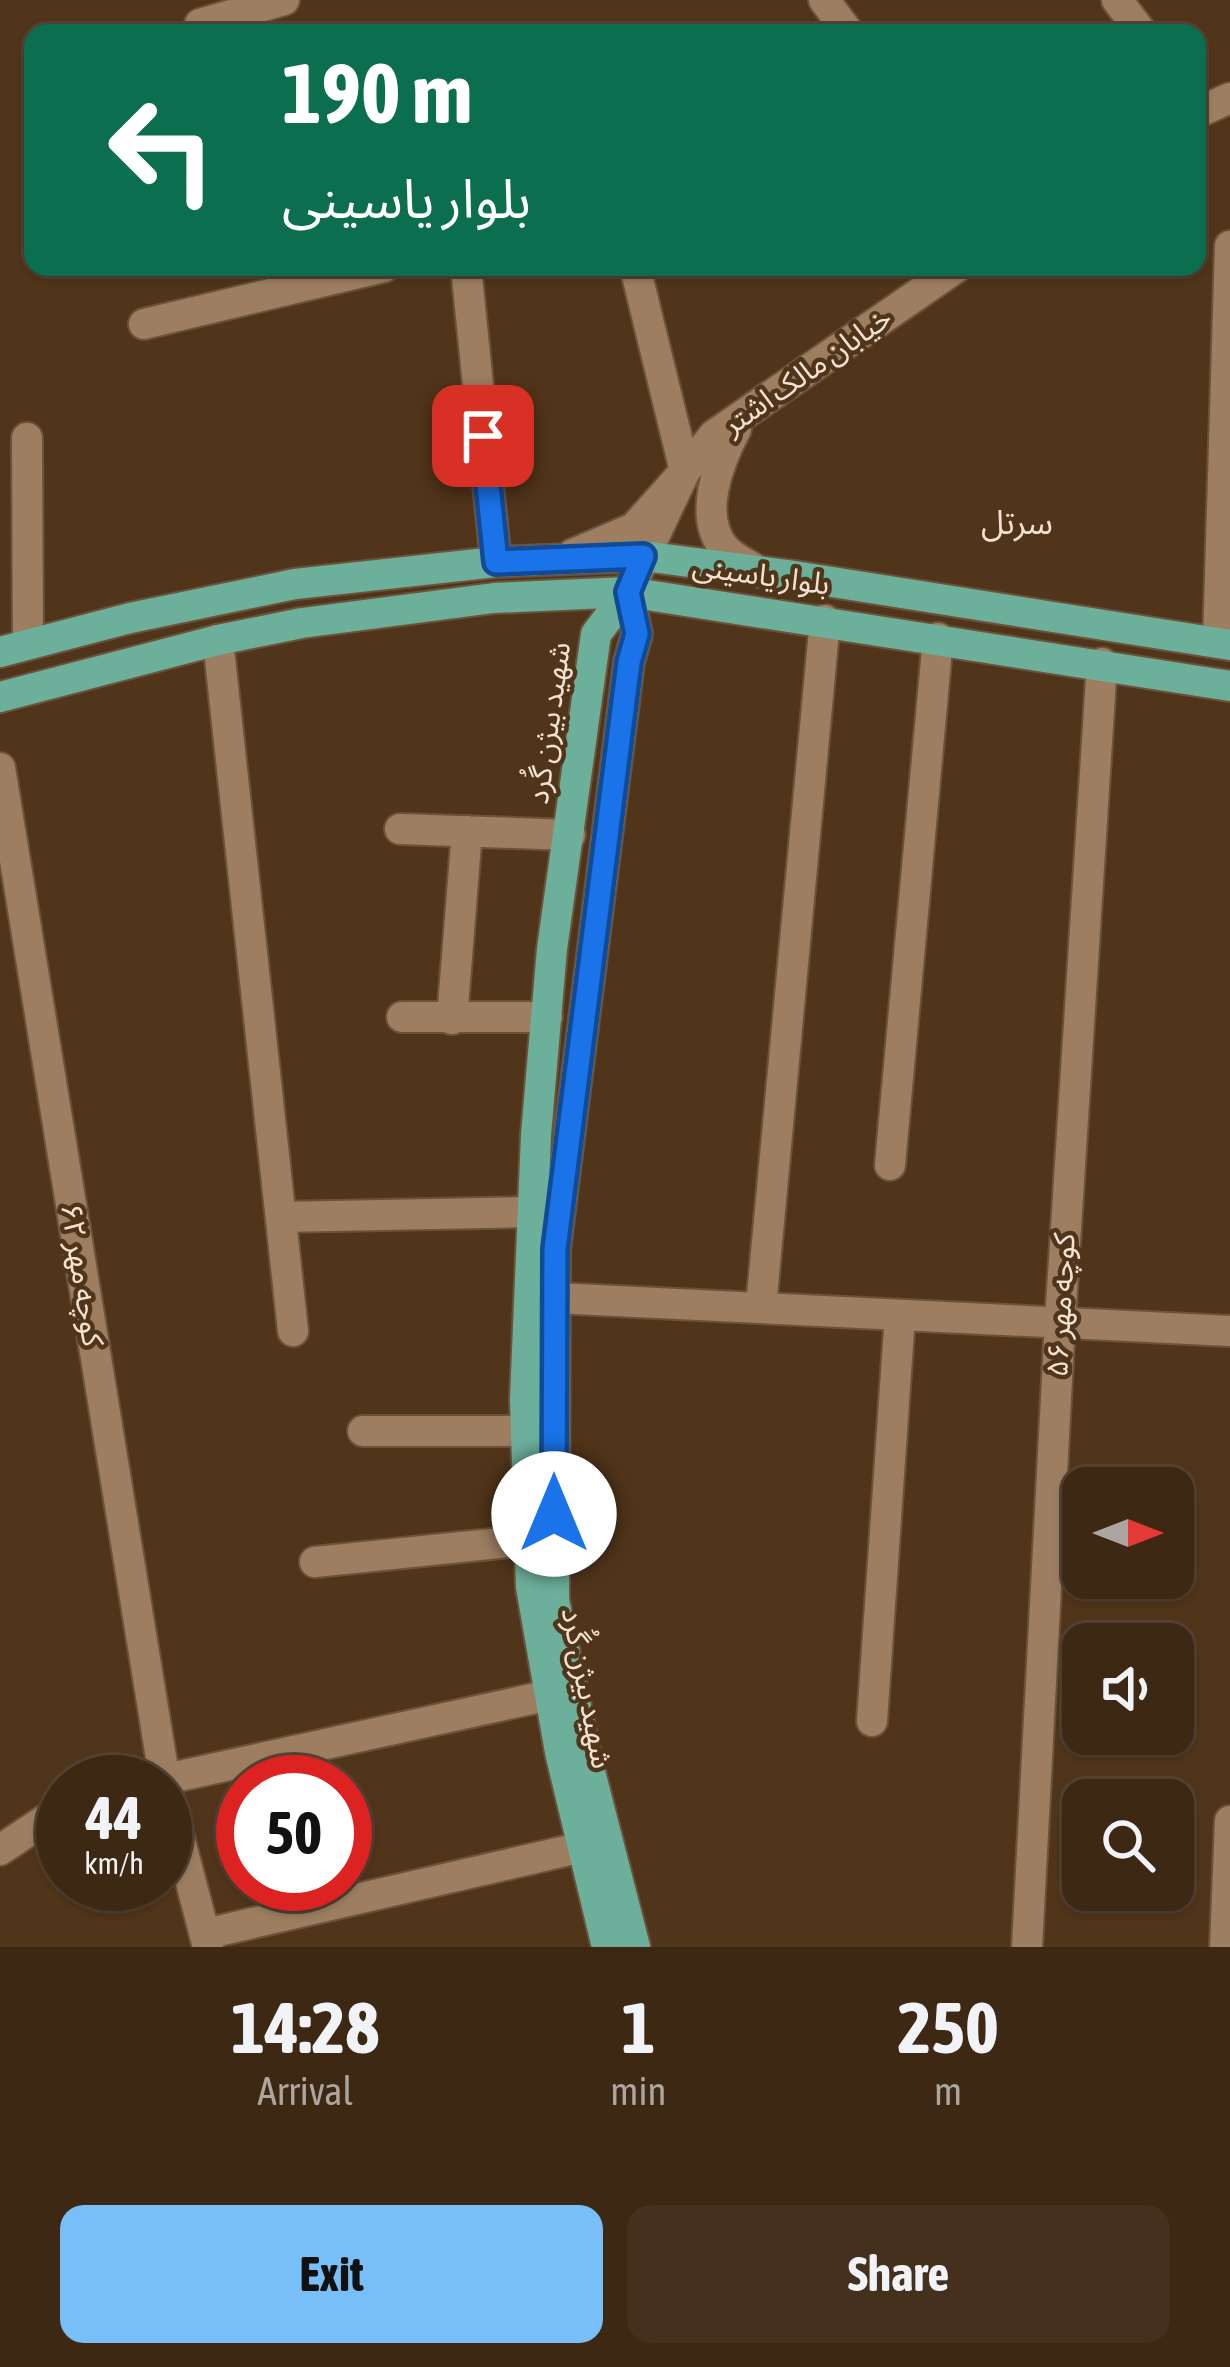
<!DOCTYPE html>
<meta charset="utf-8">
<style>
:root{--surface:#3d2814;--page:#44301d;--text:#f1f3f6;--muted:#ada6a0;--line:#564434;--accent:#78bff8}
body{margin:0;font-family:"Asap Condensed","Noto Sans Arabic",sans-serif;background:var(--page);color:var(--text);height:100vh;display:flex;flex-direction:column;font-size:45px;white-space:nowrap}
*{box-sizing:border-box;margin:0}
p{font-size:39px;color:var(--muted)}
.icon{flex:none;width:66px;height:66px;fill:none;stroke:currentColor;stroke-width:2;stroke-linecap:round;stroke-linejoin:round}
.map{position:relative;height:1947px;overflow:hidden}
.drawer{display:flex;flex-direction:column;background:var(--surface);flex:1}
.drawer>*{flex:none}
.banner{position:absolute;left:24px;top:24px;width:1182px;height:252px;border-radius:24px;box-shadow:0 3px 9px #0004,0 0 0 3px var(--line);background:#0b6e4f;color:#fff;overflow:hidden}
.needle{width:78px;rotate:90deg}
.tools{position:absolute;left:1062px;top:1467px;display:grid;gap:24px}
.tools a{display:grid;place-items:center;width:132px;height:132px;border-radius:24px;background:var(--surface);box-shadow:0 3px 9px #0004,0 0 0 3px var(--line);font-size:60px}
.speed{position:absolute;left:36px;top:1755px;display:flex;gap:24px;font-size:60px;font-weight:700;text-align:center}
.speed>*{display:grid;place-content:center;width:156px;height:156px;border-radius:50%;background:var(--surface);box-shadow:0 3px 9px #0004,0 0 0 3px var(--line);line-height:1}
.speed small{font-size:30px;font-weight:400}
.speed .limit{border:18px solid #d22;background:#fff;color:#111}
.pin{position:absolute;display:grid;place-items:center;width:102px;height:102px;color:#fff;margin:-51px;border-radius:24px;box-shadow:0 6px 18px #0006}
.me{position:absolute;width:132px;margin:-66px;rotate:0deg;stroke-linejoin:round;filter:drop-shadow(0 0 9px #0008)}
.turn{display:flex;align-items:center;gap:42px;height:252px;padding:0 60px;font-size:54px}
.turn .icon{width:156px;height:156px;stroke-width:2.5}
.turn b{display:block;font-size:84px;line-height:102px}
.eta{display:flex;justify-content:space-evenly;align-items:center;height:204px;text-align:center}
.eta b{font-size:72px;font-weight:700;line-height:84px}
.action{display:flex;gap:24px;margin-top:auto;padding:24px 60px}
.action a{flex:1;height:138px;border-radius:24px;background:var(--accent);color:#111;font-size:48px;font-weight:700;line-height:138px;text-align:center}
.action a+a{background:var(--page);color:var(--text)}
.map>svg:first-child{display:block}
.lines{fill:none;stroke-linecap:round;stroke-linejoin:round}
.minor-casing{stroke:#6b533b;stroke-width:34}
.major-casing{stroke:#6b533b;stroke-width:34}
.minor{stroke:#9d7e61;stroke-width:30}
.major{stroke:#6cb09b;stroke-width:30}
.route-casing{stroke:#114b97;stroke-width:30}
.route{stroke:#1a73e8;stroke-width:21}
.labels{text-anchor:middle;stroke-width:9;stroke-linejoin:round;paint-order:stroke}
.street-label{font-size:30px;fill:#f3e1d2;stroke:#51351a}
.neighbourhood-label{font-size:33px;fill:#f3e1d2;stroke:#51351a}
</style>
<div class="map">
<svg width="1230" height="1947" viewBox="0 0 1230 1947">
<rect width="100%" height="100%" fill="#51351a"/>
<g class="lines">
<!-- minor casing -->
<g class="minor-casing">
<path id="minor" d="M824,0l25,33
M1117,0l25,33
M200,24l84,-24
M1197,113l33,-15
M466,267l30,295
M144,324l240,-57
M736,429c-17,32 -40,89 -10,121 8,8 23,15 33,22
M27,438l1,206
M573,554l61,-26 51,-57 -50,-204
M628,592l57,-121 29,-36 243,-168
M218,640l75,691
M1218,643l12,-397
M0,768l165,1014
M400,829l170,6
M402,1017h145
M452,1019l15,-188
M890,1165l48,-527
M281,1217l252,-5
M555,1298l675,33
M761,1307l64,-687
M363,1431h163
M315,1562l215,-22
M872,1721l28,-406
M152,1782l398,-87
M165,1784l43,163
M0,1850l63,-42
M205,1934l378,-87
M1027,1947l33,-625 42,-659
M1225,1947l5,-126"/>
</g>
<!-- major casing -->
<g class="major-casing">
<path id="major" d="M628,592l9,42 -8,28 -74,587 -1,351 33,160 48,187
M0,652l130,-34 165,-34 201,-22 147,-6 145,19 442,70
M0,697l218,-57 84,-17 192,-25 134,-6 602,94
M607,1947l-47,-195 -29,-165 -6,-188 11,-264 16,-186 44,-315 32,-42"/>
</g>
<!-- minor -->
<use href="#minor" class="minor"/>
<!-- major -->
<use href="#major" class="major"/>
</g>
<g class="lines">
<!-- route casing -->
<g class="route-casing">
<path id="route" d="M483,436l13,126 147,-6 -15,36 9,42 -8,28 -74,587 -1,265"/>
</g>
<!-- route -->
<use href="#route" class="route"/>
</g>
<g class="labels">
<!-- street labels -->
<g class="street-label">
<text transform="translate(807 371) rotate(-35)" y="10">خیابان مالک اشتر</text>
<text transform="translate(761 575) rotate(8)" y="10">بلوار یاسینی</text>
<text transform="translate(549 723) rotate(-82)" y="10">شهید بیژن گُرد</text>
<text transform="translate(82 1275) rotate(81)" y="10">کوچه مهر ۶۲</text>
<text transform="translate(1061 1305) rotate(-87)" y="10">کوچه مهر ۵۶</text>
<text transform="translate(587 1688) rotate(79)" y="10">شهید بیژن گُرد</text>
</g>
<!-- neighbourhood labels -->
<g class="neighbourhood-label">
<text x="1017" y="534">سرتل</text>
</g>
</g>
</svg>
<div class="tools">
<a><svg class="needle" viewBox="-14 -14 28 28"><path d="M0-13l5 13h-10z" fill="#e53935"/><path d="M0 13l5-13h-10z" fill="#ada6a0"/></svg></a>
<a><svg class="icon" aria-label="sound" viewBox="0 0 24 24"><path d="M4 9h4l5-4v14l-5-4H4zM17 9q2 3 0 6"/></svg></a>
<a><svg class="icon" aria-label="search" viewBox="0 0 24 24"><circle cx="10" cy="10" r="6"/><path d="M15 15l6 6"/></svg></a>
</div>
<div class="speed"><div>44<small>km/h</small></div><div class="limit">50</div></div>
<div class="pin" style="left:483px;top:436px;background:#d93025"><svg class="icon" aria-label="arrive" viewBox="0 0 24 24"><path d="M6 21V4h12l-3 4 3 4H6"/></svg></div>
<svg class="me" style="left:554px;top:1514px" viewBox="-20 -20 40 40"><circle r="19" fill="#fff"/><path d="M0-13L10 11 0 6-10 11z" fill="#1a73e8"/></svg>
<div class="banner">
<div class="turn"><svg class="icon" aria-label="left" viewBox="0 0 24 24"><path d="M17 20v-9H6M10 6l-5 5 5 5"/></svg><div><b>190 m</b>بلوار یاسینی</div></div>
</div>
</div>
<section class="drawer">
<div class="eta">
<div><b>14:28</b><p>Arrival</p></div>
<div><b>1</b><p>min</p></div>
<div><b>250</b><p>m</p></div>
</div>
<div class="action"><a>Exit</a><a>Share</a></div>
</section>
